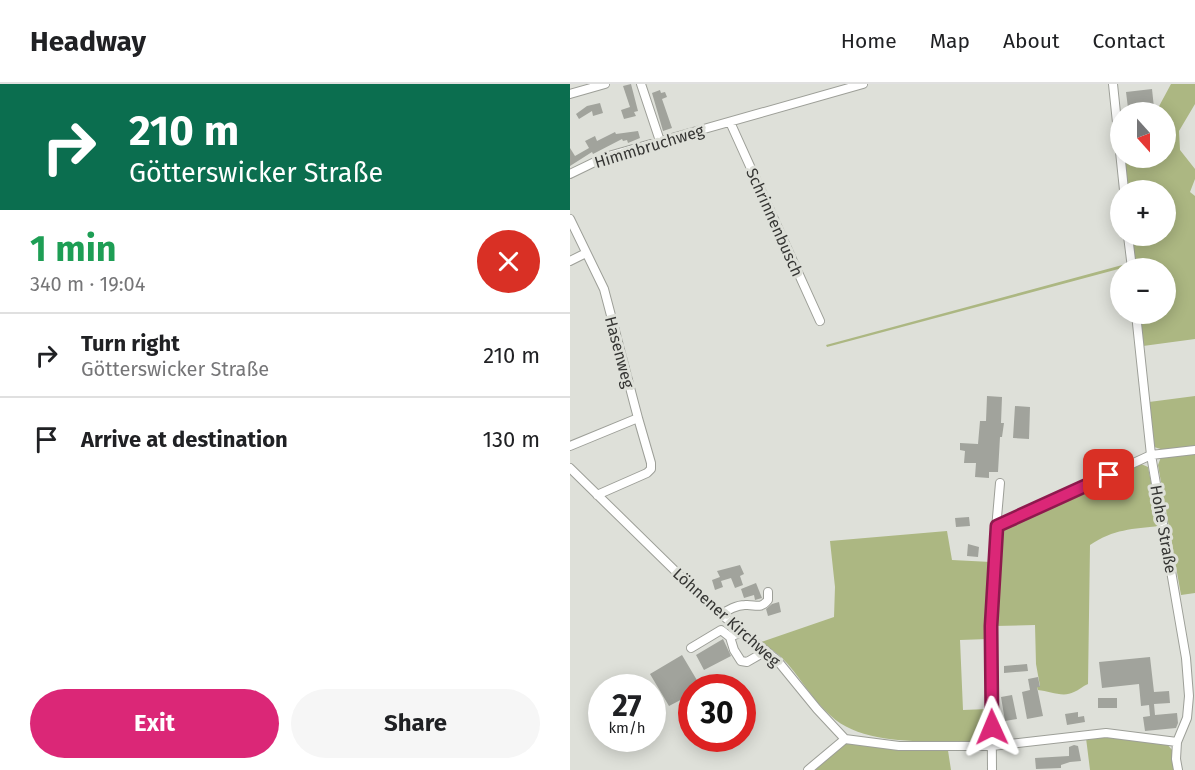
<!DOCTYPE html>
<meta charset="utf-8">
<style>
:root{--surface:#fff;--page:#f6f6f6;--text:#202124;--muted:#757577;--line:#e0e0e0;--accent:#db2777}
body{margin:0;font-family:"Fira Sans",sans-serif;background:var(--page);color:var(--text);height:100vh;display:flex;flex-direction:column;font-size:22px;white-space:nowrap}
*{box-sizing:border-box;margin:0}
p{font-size:20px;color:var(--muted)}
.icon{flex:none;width:33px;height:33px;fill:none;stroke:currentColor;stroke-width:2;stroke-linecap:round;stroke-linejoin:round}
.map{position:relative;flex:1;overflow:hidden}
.side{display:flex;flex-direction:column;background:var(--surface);width:570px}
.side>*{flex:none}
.hud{background:#0b6e4f;color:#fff;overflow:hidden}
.needle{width:39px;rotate:159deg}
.tools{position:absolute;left:540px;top:18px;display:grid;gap:12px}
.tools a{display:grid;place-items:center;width:66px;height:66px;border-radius:50%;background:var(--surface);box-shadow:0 3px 15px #0003;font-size:30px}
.speed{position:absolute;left:18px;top:590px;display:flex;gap:12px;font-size:30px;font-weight:700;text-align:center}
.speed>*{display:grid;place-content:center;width:78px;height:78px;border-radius:50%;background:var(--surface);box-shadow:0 3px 15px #0003;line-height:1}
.speed small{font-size:15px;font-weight:400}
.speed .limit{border:9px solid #d22;background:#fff;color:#111}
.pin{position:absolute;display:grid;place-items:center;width:51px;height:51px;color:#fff;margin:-26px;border-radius:12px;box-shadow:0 3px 9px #0006}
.me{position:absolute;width:66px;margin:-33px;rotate:359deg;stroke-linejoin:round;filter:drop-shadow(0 0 4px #0008)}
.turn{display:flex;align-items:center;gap:21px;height:126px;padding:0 30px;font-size:27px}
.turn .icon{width:78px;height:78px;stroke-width:2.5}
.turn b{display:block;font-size:42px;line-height:51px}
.round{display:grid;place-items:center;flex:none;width:63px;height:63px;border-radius:32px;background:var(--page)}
.overview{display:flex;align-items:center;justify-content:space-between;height:102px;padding:0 30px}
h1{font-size:36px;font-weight:700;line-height:45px;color:#1e9e55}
.action{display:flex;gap:12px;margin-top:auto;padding:12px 30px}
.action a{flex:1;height:69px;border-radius:36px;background:var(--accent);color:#fff;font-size:24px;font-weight:700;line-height:69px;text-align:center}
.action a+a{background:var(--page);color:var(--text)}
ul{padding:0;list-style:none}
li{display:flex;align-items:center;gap:18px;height:84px;padding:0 30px;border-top:2px solid var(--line)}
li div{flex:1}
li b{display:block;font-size:22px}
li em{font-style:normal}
header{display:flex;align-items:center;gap:36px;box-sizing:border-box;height:84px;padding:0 30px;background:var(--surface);border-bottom:2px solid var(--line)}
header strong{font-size:28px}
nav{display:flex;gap:33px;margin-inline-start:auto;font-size:21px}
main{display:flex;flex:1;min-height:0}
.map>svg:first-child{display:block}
.green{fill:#acb782}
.building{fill:#a1a39c}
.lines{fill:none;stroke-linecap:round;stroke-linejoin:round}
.minor-casing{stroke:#9d9f98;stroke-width:10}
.minor{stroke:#fff;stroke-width:8}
.route-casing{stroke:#8e194d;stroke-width:15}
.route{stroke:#db2777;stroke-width:10}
.labels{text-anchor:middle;stroke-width:6;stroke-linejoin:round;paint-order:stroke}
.street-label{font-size:16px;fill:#353533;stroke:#dee0d9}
</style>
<header>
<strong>Headway</strong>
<nav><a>Home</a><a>Map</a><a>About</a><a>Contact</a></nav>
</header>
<main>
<section class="side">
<div class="hud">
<div class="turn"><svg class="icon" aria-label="right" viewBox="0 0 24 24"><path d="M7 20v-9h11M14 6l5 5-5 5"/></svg><div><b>210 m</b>Götterswicker Straße</div></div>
</div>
<div class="overview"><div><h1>1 min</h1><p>340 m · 19:04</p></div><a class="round" style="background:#d93025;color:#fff"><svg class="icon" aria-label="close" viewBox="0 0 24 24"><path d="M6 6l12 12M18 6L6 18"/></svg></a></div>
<ul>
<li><svg class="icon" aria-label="right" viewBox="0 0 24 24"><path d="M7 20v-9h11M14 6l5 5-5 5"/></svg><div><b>Turn right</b><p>Götterswicker Straße</p></div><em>210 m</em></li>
<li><svg class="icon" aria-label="arrive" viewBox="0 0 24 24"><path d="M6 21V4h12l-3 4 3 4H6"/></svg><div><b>Arrive at destination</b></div><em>130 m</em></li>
</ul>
<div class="action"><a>Exit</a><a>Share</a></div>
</section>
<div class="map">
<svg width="625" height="686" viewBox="0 0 625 686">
<rect width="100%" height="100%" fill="#dee0d9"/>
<!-- green -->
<path class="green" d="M601,0h24v20l-16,27 1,19 15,19v10l-5,13 5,4v143l-52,7 -4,-32h27v-46h-32l-3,-32h35v-46h-40l-4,-32h44v-46h-17l8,-2z
M556,180v3l-299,80 -1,-2z
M625,312v50l-31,4 -10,-3 -5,-45z
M625,369v140l-14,2 -23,-130 3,-8z
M571,380l7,3 12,59c-28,3 -46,3 -70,19l-2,139c-5,2 -9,6 -14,8 -11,6 -24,-1 -36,-2l-1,-3 3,-1 -4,-22 -1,-39 -40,1 4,-94 4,-5z
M377,447l5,29 39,2 -3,77 -28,1 3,70 25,-1 -1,32c-47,-1 -121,8 -156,-25 -20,-17 -32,-42 -51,-60 -6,-5 -13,-9 -19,-14l73,-25 1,-30 -5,-46z
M516,654h37l43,5 7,8 3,19h-86z
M283,658l94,2 4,26h-147l34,-25z"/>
<!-- building -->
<path class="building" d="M61,0l7,27 -4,1 2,4 -12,3 -3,-9 9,-3 -7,-21z
M582,5l2,19 -9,2v-4l-17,2 -2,-16z
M90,6l1,3 4,-1 2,5 -5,2 10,29 -9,3 -11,-38z
M30,19l3,10 -10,3 -1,-5 -13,8 -3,-5 11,-8z
M68,47l2,7 -12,5 -1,-3 -4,1 -1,-2 -29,15 -1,-2 -22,14v-18l5,8 14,-8 -4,-7 10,-5 2,5 18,-9 1,2z
M417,312l15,1 -1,26h3l-2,14h-2l-2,35h-9v6l-14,-1 1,-14h-12l1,-12 -5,-1v-7l18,1 2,-23h6z
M445,322l15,1 -1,32 -16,-1z
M399,433l1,9 -14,1 -1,-9z
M398,460l11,3 -1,10 -11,-1z
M170,481l4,9 -4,2 3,9 -8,3 -4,-10 -10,3 2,6 -8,3 -3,-10 8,-3 -3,-6z
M186,499l6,15 -7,2 -1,-5 -10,3 -3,-9z
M209,518l2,10 -13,4 -2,-7 6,-5z
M153,555l8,17 -27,14 -8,-15z
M112,571l19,32h-9v7l-23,12 -19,-32z
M580,573l4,35 15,-1 1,12 -16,1 1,11 22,-2 1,10 -2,5 -31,3 -2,-14 7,-1 -1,-11 -8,1 -2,-22 -37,4 -3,-26z
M457,580l1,7 -24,2v-7z
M468,593l2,10h-3l6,29 -16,3 -5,-27 8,-2 -2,-11z
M442,611l5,24 -12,2 -4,-24z
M528,614h19v10h-19z
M508,628v5l6,-1 1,6 -18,3 -2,-11z
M504,661l4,1 3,15 -11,1 -9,3v3l-25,1 -1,-11 34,-2v-9z"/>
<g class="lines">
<!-- minor casing -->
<g class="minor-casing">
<path id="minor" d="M71,0l19,57
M543,0l11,106
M0,10l35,-10
M160,38l90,199
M0,90l35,-17 258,-73
M0,135l34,70 34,129 -68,28
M558,152l4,32
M0,177l16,-8
M566,230l15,141 35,203 3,38 -2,22 -10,24 -1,17 2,11
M0,384l141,138 66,54 40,49 28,30 54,7h93l114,-13 71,9
M27,411l50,-22 4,-4v-6l-13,-45
M427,442l154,-71 44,-5
M151,531c6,-5 16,-10 24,-10 10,-1 15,5 23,-5v-8
M160,553l4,13 7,11 6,1 19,-11
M121,564l30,-18 9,7 12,-5
M238,686l37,-31
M422,686l-1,-144 2,-63 7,-80"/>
</g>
<!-- minor -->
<use href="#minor" class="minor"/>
</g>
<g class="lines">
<!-- route casing -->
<g class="route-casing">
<path id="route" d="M422,643l-1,-101 6,-100 112,-51"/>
</g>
<!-- route -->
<use href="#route" class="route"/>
</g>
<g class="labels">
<!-- street labels -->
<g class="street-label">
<text transform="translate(79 62) rotate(-17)" y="6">Himmbruchweg</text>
<text transform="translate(205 138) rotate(66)" y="6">Schrinnenbusch</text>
<text transform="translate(50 268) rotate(75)" y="6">Hasenweg</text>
<text transform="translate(594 445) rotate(80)" y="6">Hohe Straße</text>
<text transform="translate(157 533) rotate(42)" y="6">Löhnener Kirchweg</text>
</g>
</g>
</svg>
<div class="tools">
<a><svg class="needle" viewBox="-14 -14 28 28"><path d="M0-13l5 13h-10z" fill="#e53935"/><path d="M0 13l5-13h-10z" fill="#757577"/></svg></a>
<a>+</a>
<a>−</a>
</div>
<div class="speed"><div>27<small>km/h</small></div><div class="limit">30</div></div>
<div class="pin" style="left:539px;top:391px;background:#d93025"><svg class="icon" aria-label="arrive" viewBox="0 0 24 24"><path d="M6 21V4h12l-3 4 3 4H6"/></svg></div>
<svg class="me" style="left:422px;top:643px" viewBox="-20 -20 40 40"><path d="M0-17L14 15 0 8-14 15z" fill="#db2777" stroke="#fff" stroke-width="4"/></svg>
</div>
</main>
